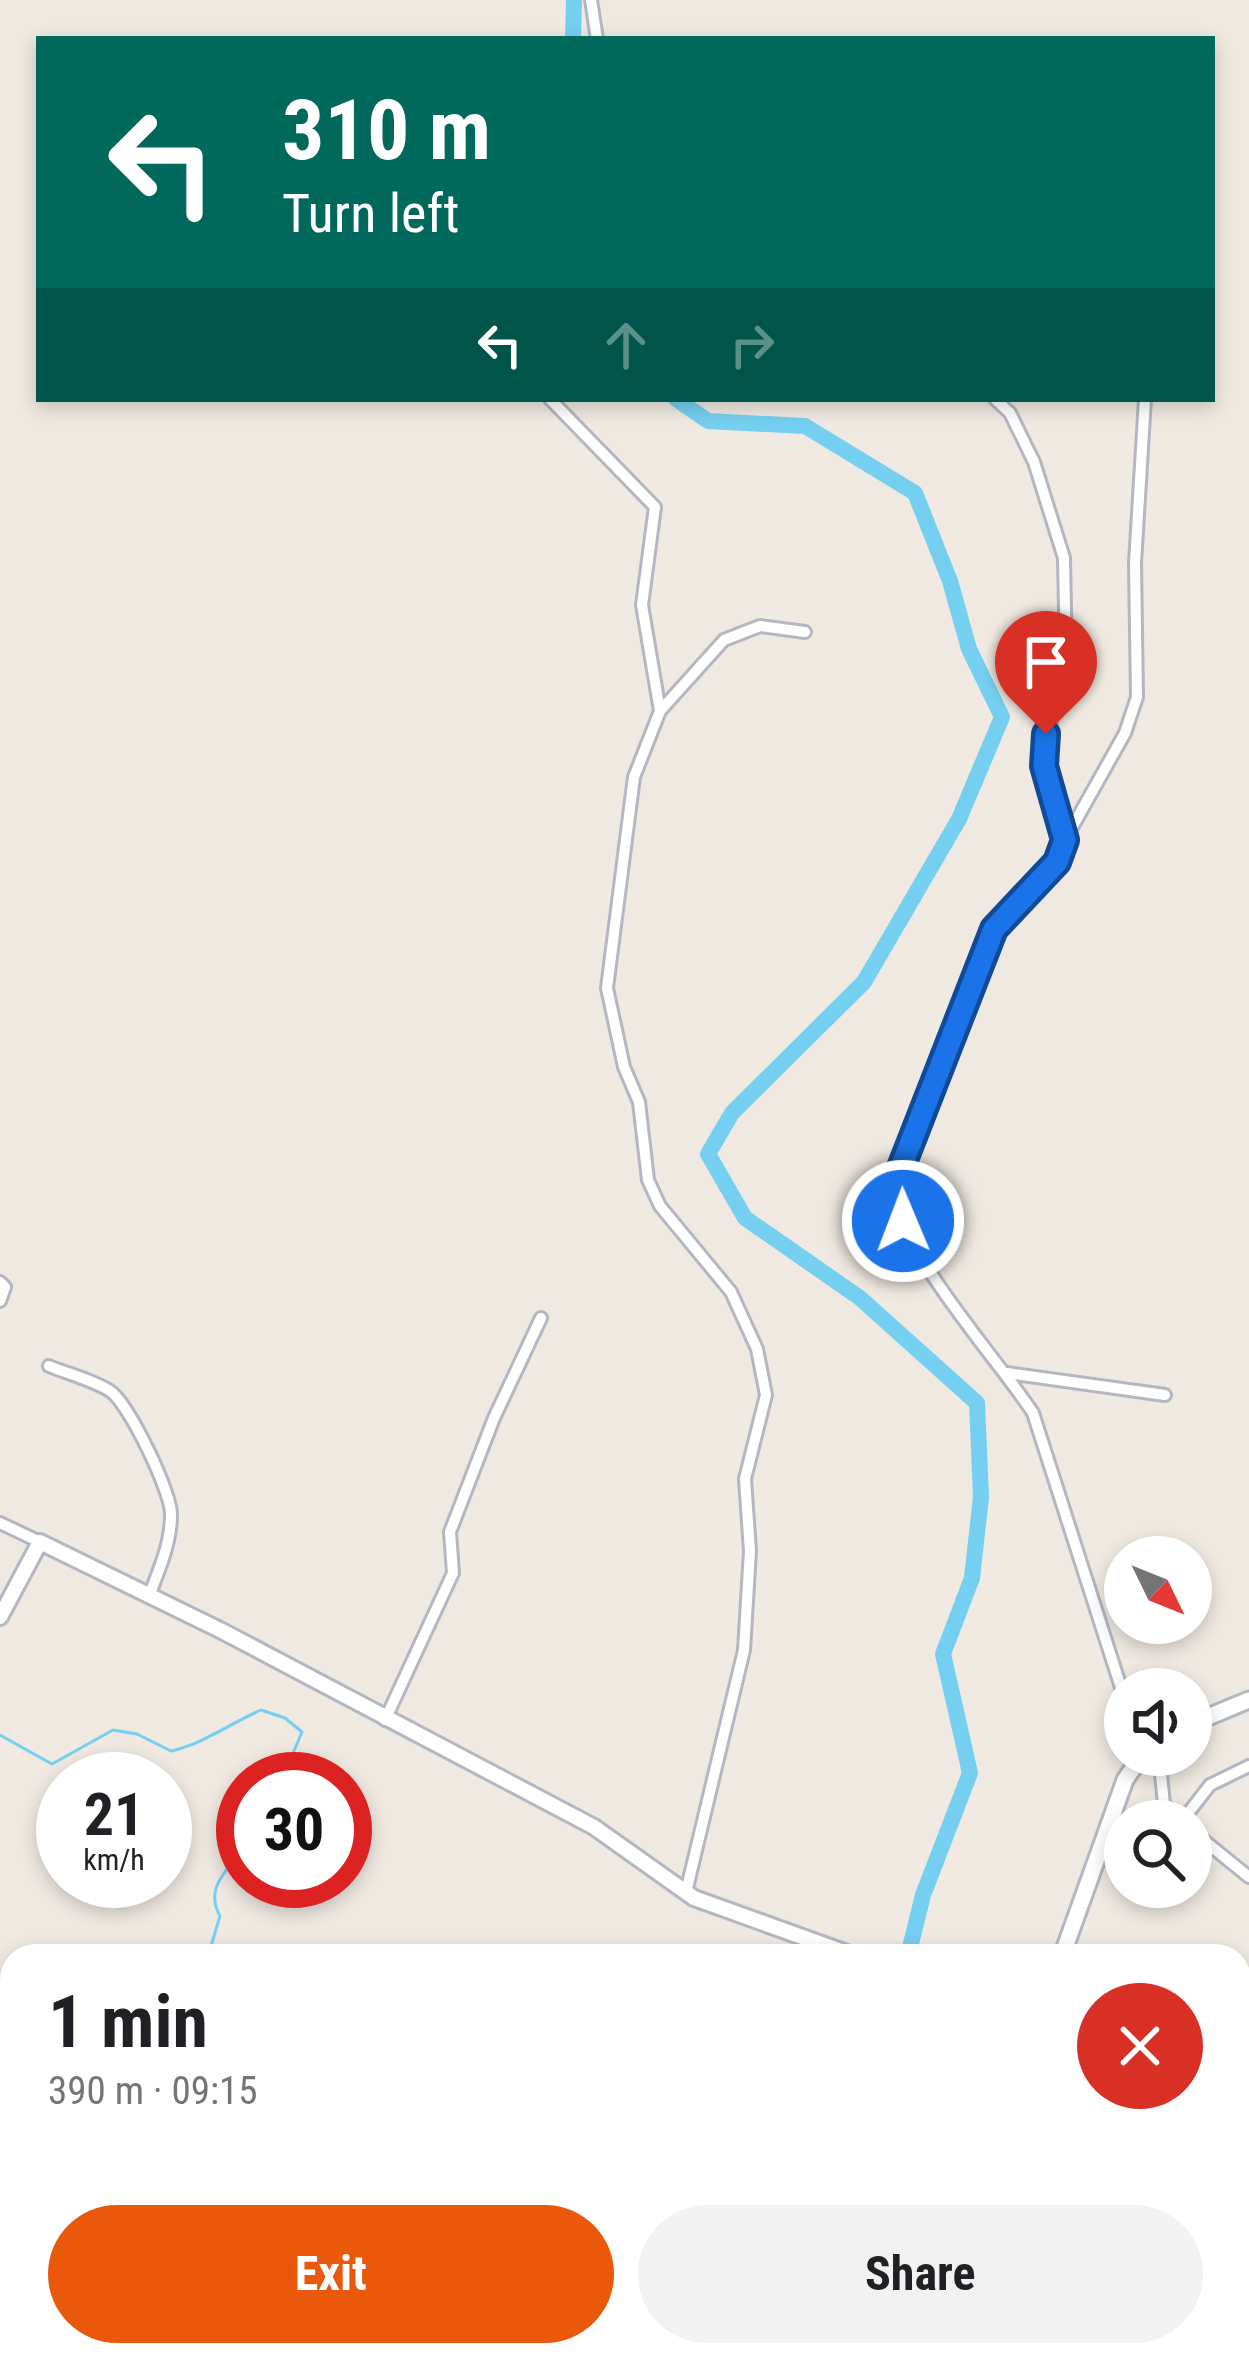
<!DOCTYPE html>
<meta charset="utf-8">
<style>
:root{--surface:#fff;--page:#f2f2f2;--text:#202124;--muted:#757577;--accent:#ea580c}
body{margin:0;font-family:"Roboto Condensed",sans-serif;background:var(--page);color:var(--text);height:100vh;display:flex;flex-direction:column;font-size:45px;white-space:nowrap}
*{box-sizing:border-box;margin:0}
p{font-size:39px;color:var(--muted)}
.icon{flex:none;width:66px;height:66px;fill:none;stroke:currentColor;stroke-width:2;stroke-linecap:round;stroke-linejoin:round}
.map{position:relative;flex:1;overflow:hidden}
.panel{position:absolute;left:0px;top:1944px;width:1251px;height:423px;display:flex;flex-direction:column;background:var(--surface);border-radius:36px 36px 0 0;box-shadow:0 6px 18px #0003}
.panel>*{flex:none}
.top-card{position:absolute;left:36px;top:36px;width:1179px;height:366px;border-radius:0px;box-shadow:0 6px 18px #0003;background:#00695c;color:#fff;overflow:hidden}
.needle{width:78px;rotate:133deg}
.buttons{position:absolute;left:1104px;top:1536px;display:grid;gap:24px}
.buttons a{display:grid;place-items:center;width:108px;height:108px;border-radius:50%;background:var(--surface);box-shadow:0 6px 18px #0003;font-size:60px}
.speed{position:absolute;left:36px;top:1752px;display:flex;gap:24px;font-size:60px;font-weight:700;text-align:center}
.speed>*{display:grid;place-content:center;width:156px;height:156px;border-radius:50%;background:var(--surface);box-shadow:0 6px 18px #0003;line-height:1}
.speed small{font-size:30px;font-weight:400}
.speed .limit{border:18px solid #d22;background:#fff;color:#111}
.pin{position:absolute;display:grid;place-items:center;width:102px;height:102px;color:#fff;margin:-123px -51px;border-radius:50% 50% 50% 0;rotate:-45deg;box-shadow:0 0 12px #0007}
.pin .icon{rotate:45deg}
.me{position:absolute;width:132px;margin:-66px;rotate:359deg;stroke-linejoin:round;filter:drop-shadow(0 0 9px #0008)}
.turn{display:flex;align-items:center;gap:42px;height:252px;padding:0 48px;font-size:54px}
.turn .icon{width:156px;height:156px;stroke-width:2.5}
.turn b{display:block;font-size:84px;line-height:102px}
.lanes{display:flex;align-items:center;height:114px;padding:0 48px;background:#0003;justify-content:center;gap:60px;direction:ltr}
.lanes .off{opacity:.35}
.round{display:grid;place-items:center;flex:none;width:126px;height:126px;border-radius:63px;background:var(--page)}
.headline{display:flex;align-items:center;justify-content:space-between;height:204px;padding:0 48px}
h1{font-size:72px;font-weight:700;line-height:90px}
.button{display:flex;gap:24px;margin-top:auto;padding:24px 48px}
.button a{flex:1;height:138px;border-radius:72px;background:var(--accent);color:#fff;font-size:48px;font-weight:700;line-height:138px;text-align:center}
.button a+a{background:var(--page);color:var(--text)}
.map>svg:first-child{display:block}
.cemetery{fill:#c8d9b8}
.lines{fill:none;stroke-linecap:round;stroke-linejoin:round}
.stream{stroke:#75cff0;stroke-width:3}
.river{stroke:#75cff0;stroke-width:16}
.minor-casing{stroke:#b4b7c1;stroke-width:16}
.tertiary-casing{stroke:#b4b7c1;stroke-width:20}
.secondary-casing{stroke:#b4b7c1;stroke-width:21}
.minor{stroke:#fff;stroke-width:10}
.tertiary{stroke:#fff;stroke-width:14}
.secondary{stroke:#fff;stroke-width:15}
.route-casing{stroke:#114b97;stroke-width:30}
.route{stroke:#1a73e8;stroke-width:21}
</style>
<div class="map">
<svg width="1249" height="2366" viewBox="0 0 1249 2366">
<rect width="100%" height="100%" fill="#efe9e1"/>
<!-- cemetery -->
<path class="cemetery" d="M459,2355h163l15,11h-161z"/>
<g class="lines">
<!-- stream -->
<path class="stream" d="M0,1735l52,29 61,-34 24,4 34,17c34,-8 58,-27 90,-41l24,8 17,14 -20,47
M208,1956l12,-40c-16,-28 7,-45 23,-68
M660,2355l7,11"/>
<!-- river -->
<path class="river" d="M573,39l1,-39
M676,399l32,22 97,5 110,67 35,88 19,68 33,68 -43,102 -95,163 -132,131 -24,41 37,64 115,80 117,105 4,94 -9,81 -29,76 27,119 -47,122 -15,61
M1239,2218l10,-8
M838,2366l5,-11"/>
<!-- minor casing -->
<g class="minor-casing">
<path id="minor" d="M591,0l6,39
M550,399l105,108 -13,98 18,106
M995,399l15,14 24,49 30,96 2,105 -22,86 21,91 -8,22 -63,67 -100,259c7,67 101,167 139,225l92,287
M1065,840l60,-107 12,-36 -2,-134 10,-164
M0,1282l5,5 -5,14
M49,1366c19,8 44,14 61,25 18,11 62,102 61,124 0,28 -12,55 -22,81
M1007,1373l158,22
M0,1523l40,19
M385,1720l68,-147 -3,-41 44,-114 47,-100
M1159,1755l5,49 17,17
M1182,1821l28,-36 39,-19
M1191,1830l58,47
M687,1888l57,-238 6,-99 -5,-72 21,-84 -9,-46 -26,-57 -71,-86 -12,-26 -9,-78 -15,-35 -17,-79 27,-211 26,-66 64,-71 36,-14 45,6
M943,2355l16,11
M1156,2355l15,11
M1113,2366l7,-11"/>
</g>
<!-- tertiary casing -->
<g class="tertiary-casing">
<path id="tertiary" d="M0,1617l40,-75 182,89 372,196 100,71 161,58
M0,2121l12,5
M388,2355l7,11"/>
</g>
<!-- secondary casing -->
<g class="secondary-casing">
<path id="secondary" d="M1191,1724l58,-24
M1062,1956l63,-176 17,-25
M939,2366v-11"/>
</g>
<!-- minor -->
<use href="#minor" class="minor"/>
<!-- tertiary -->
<use href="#tertiary" class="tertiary"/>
<!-- secondary -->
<use href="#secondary" class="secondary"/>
</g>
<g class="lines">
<!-- route casing -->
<g class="route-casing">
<path id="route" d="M903,1221l-10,-33 101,-259 63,-67 8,-22 -21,-74 2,-32"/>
</g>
<!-- route -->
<use href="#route" class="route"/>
</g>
</svg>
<div class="buttons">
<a><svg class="needle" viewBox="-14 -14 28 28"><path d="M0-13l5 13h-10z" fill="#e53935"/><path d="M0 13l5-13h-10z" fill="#757577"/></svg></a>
<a><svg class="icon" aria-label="sound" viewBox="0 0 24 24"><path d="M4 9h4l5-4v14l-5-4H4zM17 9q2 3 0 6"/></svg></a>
<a><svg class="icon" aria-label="search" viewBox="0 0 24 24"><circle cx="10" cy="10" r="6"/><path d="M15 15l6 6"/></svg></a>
</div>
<div class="speed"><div>21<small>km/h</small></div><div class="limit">30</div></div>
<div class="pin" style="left:1046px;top:734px;background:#d93025"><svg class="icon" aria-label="arrive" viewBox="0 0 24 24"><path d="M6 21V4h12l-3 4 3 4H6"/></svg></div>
<svg class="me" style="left:903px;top:1221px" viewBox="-20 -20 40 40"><circle r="17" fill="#1a73e8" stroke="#fff" stroke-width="3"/><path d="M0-11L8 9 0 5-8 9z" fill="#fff"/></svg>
<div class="top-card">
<div class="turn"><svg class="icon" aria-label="left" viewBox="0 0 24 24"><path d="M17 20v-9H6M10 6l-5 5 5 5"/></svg><div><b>310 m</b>Turn left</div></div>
<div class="lanes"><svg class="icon" aria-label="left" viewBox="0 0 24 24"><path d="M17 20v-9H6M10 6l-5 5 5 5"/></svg><svg class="icon off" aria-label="ahead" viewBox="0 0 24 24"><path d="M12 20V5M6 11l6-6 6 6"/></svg><svg class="icon off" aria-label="right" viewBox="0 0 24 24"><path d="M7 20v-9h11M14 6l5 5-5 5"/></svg></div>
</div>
<section class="panel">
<div class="headline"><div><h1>1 min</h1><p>390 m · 09:15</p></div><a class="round" style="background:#d93025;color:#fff"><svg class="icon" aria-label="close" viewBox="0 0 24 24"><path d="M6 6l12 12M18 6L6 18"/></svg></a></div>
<div class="button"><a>Exit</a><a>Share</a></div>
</section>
</div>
